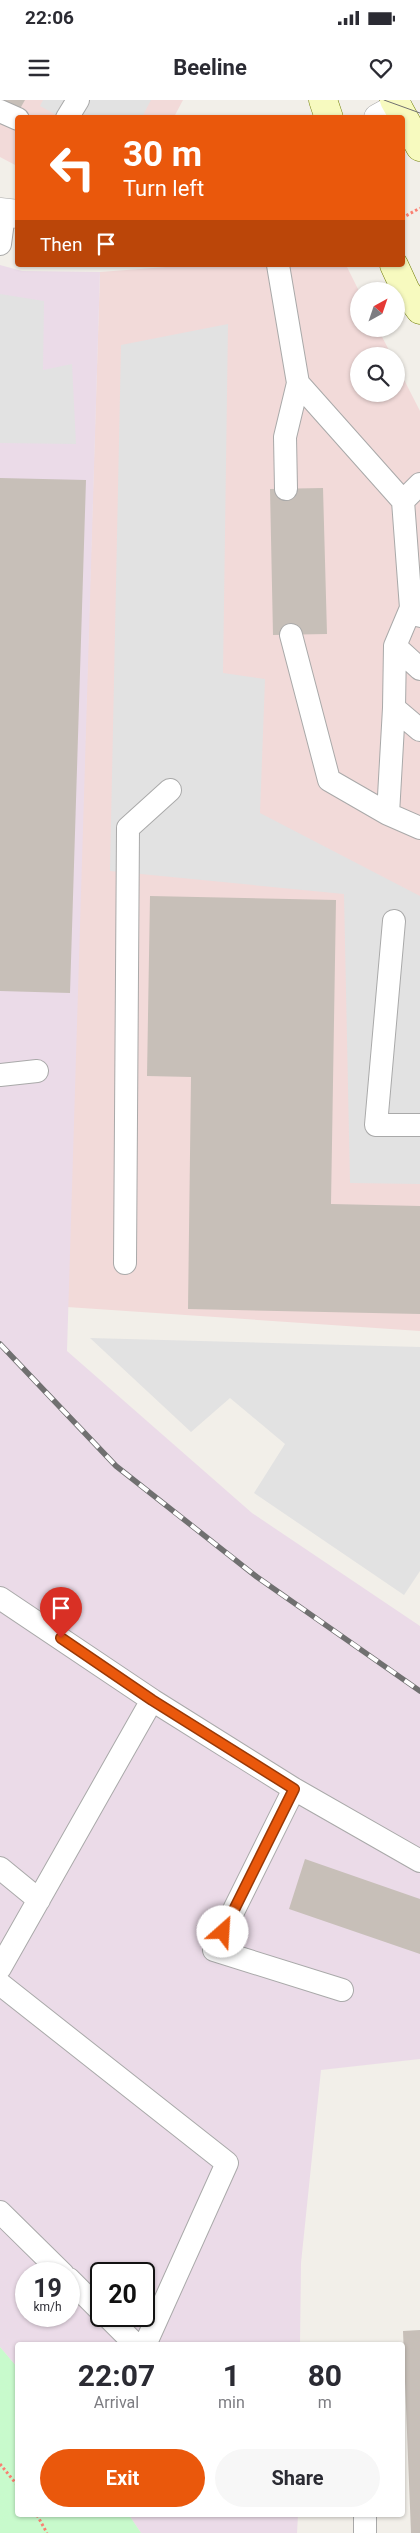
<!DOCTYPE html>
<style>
:root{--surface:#fff;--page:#f7f7f7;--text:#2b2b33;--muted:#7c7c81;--accent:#ea580c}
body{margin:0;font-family:Roboto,sans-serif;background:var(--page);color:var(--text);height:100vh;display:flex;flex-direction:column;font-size:19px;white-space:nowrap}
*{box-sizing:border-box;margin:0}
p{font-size:16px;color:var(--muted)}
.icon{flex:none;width:28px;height:28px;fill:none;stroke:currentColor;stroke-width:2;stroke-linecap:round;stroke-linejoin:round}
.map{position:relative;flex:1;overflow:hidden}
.side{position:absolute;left:15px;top:2242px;width:390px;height:175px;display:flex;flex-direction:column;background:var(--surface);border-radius:5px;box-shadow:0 1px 4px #0004}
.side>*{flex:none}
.hud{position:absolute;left:15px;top:15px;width:390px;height:152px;border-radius:5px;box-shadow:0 1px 4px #0004;background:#ea580c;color:#fff;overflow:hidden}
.needle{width:32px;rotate:40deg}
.controls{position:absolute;left:350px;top:182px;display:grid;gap:10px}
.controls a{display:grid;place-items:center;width:55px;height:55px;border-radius:50%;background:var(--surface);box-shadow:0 1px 4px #0004;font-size:25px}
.speed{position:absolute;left:15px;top:2162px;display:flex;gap:10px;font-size:25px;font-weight:700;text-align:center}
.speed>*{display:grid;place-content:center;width:65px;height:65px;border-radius:50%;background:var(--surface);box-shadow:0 1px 4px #0004;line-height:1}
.speed small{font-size:12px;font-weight:400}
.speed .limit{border:2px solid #111;border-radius:8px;background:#fff;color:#111}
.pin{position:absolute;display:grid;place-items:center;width:42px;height:42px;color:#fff;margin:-51px -21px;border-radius:50% 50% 50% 0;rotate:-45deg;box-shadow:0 0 5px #0007}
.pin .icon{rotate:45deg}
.me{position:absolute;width:55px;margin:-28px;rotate:26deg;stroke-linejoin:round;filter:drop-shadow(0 0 4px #0008)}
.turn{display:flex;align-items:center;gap:18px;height:105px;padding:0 25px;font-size:22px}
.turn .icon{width:65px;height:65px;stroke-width:2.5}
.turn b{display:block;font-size:35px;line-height:42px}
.then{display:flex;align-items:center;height:48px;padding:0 25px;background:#0003;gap:10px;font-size:19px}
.eta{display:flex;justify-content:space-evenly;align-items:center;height:85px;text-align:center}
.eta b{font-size:30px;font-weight:700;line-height:35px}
.button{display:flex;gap:10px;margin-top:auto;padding:10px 25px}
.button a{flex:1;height:58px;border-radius:30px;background:var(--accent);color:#fff;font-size:20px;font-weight:700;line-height:58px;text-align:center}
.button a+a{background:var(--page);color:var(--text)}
.status{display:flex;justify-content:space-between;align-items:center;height:35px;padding:0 25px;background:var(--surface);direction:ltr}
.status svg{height:14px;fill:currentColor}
header{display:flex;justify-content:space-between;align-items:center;height:65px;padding:0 25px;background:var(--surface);font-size:22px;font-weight:700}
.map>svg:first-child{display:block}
.commercial{fill:#f2dad9}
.industrial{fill:#ebdbe8;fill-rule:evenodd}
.park{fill:#c8facc}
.parking{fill:#e2e2e2}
.building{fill:#c7bfb8}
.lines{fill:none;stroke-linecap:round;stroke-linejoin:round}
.service-casing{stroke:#a9a9a9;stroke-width:24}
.minor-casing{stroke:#a9a9a9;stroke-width:29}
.secondary-casing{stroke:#707d05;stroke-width:29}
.path{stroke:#fa8072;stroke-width:3;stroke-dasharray:2.5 2.5;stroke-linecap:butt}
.service{stroke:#fff;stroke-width:22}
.minor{stroke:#fff;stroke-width:28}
.secondary{stroke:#f7fabf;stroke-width:28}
.tram{stroke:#707070;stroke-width:1}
.rail-casing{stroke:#707070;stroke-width:5.5}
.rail{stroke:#fff;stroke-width:4;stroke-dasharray:11;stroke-linecap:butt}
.route-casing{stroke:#983908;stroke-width:12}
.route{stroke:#ea580c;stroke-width:9}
</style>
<div class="status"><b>22:06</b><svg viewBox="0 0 49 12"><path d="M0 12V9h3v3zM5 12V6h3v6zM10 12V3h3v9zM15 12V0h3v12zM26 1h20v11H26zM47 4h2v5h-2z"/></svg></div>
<header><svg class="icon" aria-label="menu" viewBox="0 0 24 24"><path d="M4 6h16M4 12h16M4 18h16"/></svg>Beeline<svg class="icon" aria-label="heart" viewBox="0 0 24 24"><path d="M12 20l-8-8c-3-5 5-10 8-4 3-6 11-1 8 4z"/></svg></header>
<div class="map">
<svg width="420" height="2433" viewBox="0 0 420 2433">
<rect width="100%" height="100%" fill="#f2efe9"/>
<!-- commercial -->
<path class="commercial" d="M0,0h183l-9,17 -156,1 -1,48 -17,-9z
M193,165h153l13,26v38h19l14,27h-33v38h37v-30l24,47v920l-353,-24 33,-1035z"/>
<!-- industrial -->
<path class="industrial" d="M0,165l22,6 78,1 -33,1079 185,162 168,113v433l-99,11 -20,193 -1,82h-282l-1,22 -17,-20zM26,2174h43v42h-43zM101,2174h43v42h-43z
M129,2415h169l-1,18h-156z"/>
<!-- park -->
<path class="park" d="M0,2247l17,20 1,148h111l12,18h-141z"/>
<!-- parking -->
<path class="parking" d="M43,0h108l-9,17h-82l-20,-11z
M0,194l44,7 -1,69 29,-6 4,80 -76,-1z
M228,224l-5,349 42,6 -5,134 160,83v288l-70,-1 -6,-289 -234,-23 11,-526z
M90,1238l330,9v224l-16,24 -150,-102 31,-49 -55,-46 -39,34z"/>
<!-- building -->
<path class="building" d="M0,0h25l-8,14z
M0,378l86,2 -16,513 -70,-2z
M323,388l4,146 -54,1 -3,-146z
M150,796l186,4 -5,304 89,2v108l-232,-5 3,-232 -44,-1z
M305,1759l115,40v55l-131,-45z
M420,2230v203h-9l-8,-202z"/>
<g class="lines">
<!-- service casing -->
<g class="service-casing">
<path id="service" d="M0,11l18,8
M67,18l11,-18
M0,144l4,-30
M278,165l20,118 -13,54 1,52
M298,283l105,118 8,107 9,8
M403,401l17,-17
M420,506l-9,2 -16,38 -1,62 26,22
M291,535l38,145 59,34 32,14
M395,546l25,23
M388,714l6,-106
M394,821l-18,204h44
M0,975l37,-4
M125,1163l3,-435 42,-38
M0,1498l152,102
M294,1689l-80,161 128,40
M0,1768l39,32
M0,1868l152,-268 142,89 126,72
M0,1884l227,179 -82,182
M0,2112l63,62
M69,2179l32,32
M107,2216l29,29
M365,2415v18"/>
</g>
<!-- minor casing -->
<g class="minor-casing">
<path id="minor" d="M378,18l20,-11
M0,112l18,2"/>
</g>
<!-- secondary casing -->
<g class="secondary-casing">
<path id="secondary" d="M323,0l6,18
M394,0l26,47
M394,165l12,26 14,19"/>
</g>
<!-- path -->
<path class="path" d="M402,118l18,-10
M0,2364l18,22
M37,2415l10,18"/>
<!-- service -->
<use href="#service" class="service"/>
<!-- minor -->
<use href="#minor" class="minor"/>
<!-- secondary -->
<use href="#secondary" class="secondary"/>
<!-- tram -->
<path class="tram" d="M384,0l36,13"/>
<!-- rail casing -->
<g class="rail-casing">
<path id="rail" d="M0,1244l116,122 141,111 163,114"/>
</g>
<!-- rail -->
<use href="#rail" class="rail"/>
</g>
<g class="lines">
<!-- route casing -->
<g class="route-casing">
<path id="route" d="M61,1538l91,62 142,89 -71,143"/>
</g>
<!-- route -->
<use href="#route" class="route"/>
</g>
</svg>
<div class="controls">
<a><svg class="needle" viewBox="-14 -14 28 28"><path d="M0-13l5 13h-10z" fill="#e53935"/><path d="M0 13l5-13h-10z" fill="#7c7c81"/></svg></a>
<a><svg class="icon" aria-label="search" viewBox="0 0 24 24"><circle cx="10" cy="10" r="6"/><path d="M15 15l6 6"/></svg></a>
</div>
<div class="speed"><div>19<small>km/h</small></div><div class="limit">20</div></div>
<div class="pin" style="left:61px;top:1538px;background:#d93025"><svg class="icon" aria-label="arrive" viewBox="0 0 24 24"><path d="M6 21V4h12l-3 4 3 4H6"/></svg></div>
<svg class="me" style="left:223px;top:1832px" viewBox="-20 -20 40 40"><circle r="19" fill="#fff"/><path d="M0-13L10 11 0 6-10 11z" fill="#ea580c"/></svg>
<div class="hud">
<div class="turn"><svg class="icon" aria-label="left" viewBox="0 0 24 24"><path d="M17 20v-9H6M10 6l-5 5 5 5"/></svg><div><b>30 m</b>Turn left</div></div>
<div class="then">Then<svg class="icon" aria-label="arrive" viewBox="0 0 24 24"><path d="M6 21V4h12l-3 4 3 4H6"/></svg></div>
</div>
<section class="side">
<div class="eta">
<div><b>22:07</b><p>Arrival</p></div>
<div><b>1</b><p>min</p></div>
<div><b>80</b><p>m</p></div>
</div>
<div class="button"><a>Exit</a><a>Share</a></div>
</section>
</div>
